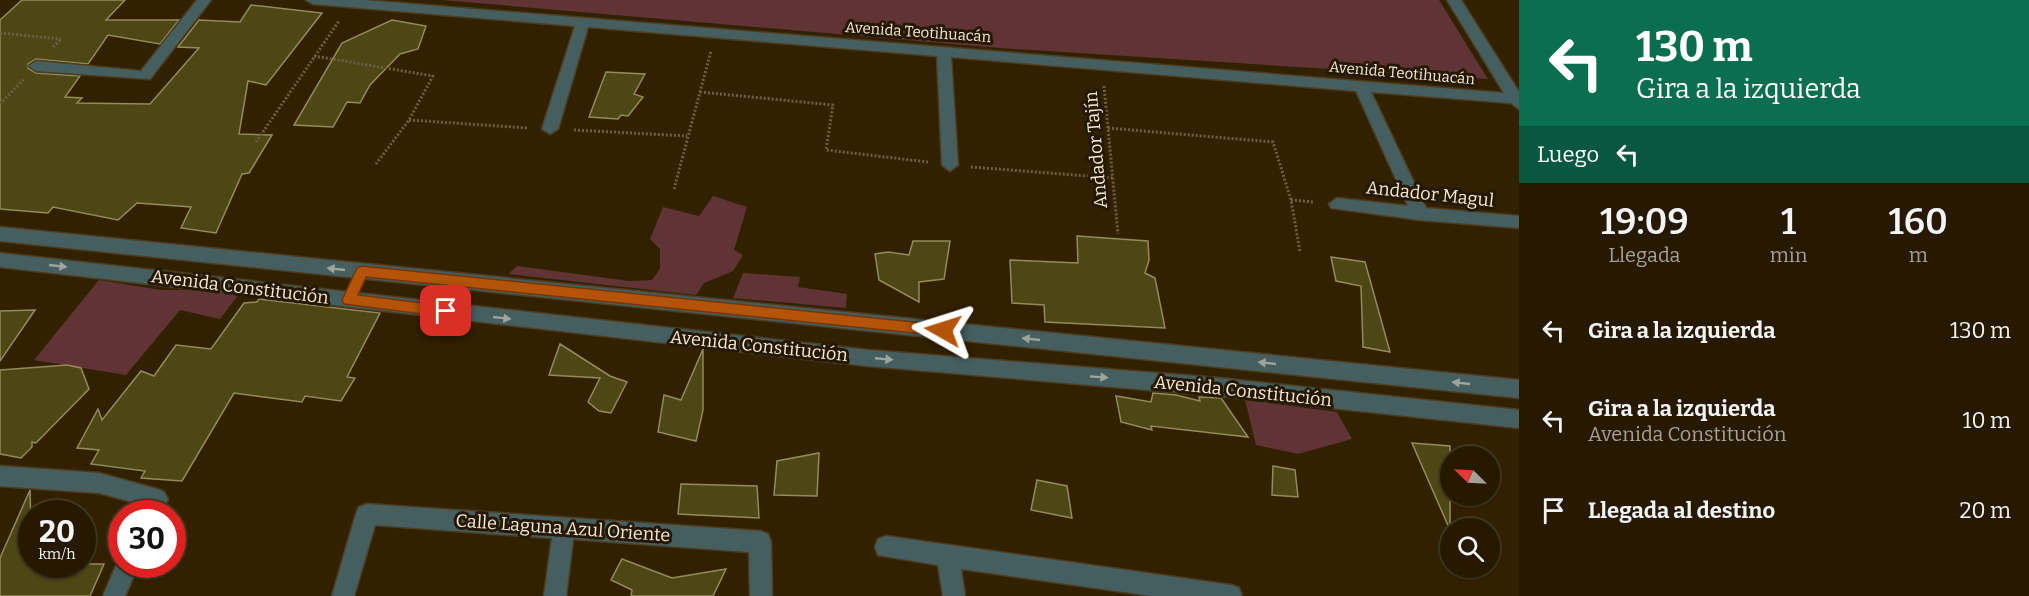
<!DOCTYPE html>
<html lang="es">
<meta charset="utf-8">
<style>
:root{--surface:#261900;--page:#32260f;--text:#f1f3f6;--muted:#a4a099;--line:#423822}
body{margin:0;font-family:Bitter,serif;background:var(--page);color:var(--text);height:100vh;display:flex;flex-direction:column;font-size:22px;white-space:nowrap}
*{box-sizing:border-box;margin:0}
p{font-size:20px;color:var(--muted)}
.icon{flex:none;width:33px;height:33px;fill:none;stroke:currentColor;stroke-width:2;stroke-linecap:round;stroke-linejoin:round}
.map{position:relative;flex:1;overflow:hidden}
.details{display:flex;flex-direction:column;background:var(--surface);width:510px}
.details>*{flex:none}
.hud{background:#0b6e4f;color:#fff;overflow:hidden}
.needle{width:39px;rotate:294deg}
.tools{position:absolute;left:1440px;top:446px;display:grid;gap:12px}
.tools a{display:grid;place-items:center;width:60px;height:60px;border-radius:50%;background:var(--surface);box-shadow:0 2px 4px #0004,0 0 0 2px var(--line);font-size:30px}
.speed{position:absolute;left:18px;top:500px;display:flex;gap:12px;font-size:30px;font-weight:700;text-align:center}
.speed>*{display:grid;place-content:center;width:78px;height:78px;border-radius:50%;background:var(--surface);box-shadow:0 2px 4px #0004,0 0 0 2px var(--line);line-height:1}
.speed small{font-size:15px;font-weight:400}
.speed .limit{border:9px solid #d22;background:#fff;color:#111}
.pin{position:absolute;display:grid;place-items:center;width:51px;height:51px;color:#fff;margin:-26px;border-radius:12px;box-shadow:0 3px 9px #0006}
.me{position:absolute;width:66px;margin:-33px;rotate:276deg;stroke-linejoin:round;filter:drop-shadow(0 0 4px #0008)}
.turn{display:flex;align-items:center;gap:21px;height:126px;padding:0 18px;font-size:27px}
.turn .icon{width:78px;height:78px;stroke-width:2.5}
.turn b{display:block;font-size:42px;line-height:51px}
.then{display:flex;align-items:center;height:57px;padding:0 18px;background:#0003;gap:12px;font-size:22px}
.eta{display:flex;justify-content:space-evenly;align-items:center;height:102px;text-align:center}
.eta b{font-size:36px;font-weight:600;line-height:42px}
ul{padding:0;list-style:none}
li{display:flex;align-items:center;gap:18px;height:90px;padding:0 18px}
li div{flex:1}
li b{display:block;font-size:22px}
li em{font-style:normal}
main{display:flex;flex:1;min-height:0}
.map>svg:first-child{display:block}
.green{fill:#603434}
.building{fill:#4e4615;stroke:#938b5a;stroke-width:1.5}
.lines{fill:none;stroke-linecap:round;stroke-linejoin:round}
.street-casing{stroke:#4e3d1d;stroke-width:3}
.path{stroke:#6e5e40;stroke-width:3;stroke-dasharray:2 2;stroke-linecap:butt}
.street{fill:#455f60;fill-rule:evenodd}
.oneway{fill:#9ea499}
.route{fill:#b45309;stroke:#753606;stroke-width:1.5}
.labels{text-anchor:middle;stroke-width:6;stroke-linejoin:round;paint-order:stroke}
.far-street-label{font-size:15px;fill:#f7e9d2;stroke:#251803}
.street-label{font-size:18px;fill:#f7e9d2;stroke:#251803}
</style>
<main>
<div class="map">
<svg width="1519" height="596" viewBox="0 0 1519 596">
<rect width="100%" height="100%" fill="#322100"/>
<!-- green -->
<path class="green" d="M442,0h997l49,79 -489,-31z
M713,196l34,11 -13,43 9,5 -10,16 -29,12 -8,12 -188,-21 9,-8 112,15 23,-1 8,-11v-20l-10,-10 13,-32 36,9z
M743,273l57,4 -2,10 49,7 -1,14 -113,-10z
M99,280l62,10h81l-22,29 -40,-9 -54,65 -92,-15z
M1245,400l92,12 15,27 -54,15 -42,-9z"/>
<!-- building -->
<path class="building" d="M22,0h103l-19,20h73l-19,24 -52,-9 -20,29 -52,-5 -8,5v4l8,5 44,3 -15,21 17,1 -5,5 73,1 49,-56 -21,-1 21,-27 41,2 11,-17 71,8 -56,72 -18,-4 -9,53 33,1 -23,38 -7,1 -26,59 -35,-5 10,-21 -54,-4 -19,17 -65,-13 -5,6 -48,-4v-189z
M392,20l34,6 -8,23 -18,5 -30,31 -10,18 -13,-1 -14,25 -39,-2 48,-82z
M606,72l39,2 -11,20 9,3 -15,19 -7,-1 -3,4 -29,-2z
M1077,236l71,5 1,19 -4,13 10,5 10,50 -120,-6 -1,-17 -32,-2 -2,-43 68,3z
M913,241h37l-6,38 -25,3v20l-40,-22 -4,-26 13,-2 21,3z
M1331,257l34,5 25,90 -27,-5 -2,-61 -25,-5z
M259,299l121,14 -33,64 8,1 -14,23 -36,-5 -3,6 -68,-9 -52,88 -41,-3 4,-7 -54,-7 8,-14 -22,-2 21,-39 4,11 39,-49 13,5 22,-31 35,4 33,-46 13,-1z
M35,310l-35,51v-50z
M560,344l50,32 17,6 -16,31 -12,-2 -11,-9 12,-24 -51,-3z
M703,349v61l-7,31 -38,-9 6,-37 17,5z
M67,365l14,3 8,21 -53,54 -4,-1v5l-11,11 -21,-4v-84z
M1153,393l23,2 24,6 -1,-4 22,1 27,39 -97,-11 1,4 -31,-8 -5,-26 35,6z
M1412,443l38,3v84z
M819,453l-2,43 -43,-1 3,-34z
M1273,466l22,4 3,27 -26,-2z
M1037,480l30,6 5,32 -41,-8z
M681,484l76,2 2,32 -81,-4z
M30,490l2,74h72l-14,32h-90v-38z
M622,559l50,19 54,-9 -13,27h-82l1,-6 -21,-10z"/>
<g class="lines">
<!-- street casing -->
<g class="street-casing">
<path id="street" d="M197,0h14l-61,79 -114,-8 -7,-5 7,-5 105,10z
M306,0h58l1140,93 -57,-93h14l58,92v17l-8,-6 -140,-11 55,116 93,8v12l-99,-8 -89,-12 -2,-4 8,-6 71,8 -52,-115 -405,-34 7,108 -8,6 -8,-6 -5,-109 -349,-29 -30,102 -8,5 -8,-5 33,-103 -262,-22z
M0,227l1519,153v18l-1519,-157z
M0,253l868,97 351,28 300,32v18l-300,-32 -351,-30 -868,-99z
M0,466l99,7 58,16 7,3 4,7 -6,14h-22l4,-8 -45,-12 -99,-7z
M367,504l393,27 8,3 3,8 1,54h-22l-1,-44 -176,-13 -7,57h-22l8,-58 -177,-13 -21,71h-22l24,-82 3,-7z
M886,536l345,49 8,3 3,8h-90l-191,-27 4,27h-22l-5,-31 -60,-10 -3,-8 3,-8z
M120,556l2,8h17l-14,32h-22z"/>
</g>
<!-- path -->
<path class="path" d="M0,33l61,6
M53,47l8,-8
M314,56l119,20 -24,44 -33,44
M1104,86l14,148
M700,92l133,13 -7,45 102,12
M0,104l24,-25
M409,120l119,8
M1108,128l165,14 18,58 9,52
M574,130l113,6
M256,142l83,-121
M971,167l142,11
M674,189l37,-138
M1291,200l23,2"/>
<!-- street -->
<use href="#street" class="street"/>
</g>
<!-- one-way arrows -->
<defs><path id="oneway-solid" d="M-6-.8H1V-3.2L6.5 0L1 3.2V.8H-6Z" transform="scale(1.5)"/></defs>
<g class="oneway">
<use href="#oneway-solid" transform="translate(58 266) rotate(6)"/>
<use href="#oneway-solid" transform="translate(336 269) rotate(-174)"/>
<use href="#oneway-solid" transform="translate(502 318) rotate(6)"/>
<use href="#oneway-solid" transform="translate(1031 339) rotate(-174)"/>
<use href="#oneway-solid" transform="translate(884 359) rotate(5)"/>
<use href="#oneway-solid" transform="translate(1267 363) rotate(-174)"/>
<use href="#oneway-solid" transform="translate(1099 377) rotate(4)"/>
<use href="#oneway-solid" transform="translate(1461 383) rotate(-174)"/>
</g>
<!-- route -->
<path class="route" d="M362,266l581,59 7,5 -7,6 -577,-59 -8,18 88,11 7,5 -7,6 -102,-13 -2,-4 15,-32z"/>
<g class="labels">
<!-- far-street labels -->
<g class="far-street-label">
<text transform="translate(918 32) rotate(4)" y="5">Avenida Teotihuacán</text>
<text transform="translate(1402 73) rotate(5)" y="5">Avenida Teotihuacán</text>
</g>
<!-- street labels -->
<g class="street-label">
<text transform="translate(1096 150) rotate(-95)" y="6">Andador Tajín</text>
<text transform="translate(1430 194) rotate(6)" y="6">Andador Magul</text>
<text transform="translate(240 287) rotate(7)" y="6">Avenida Constitución</text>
<text transform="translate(759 346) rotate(6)" y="6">Avenida Constitución</text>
<text transform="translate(1243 391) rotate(6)" y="6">Avenida Constitución</text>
<text transform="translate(563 528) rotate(4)" y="6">Calle Laguna Azul Oriente</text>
</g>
</g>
</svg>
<div class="tools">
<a><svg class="needle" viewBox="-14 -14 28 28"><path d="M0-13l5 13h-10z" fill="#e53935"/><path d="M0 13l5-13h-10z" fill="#a4a099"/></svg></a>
<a><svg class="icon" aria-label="search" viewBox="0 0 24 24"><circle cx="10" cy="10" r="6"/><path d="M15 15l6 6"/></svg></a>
</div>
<div class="speed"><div>20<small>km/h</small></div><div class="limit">30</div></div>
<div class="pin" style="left:446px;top:311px;background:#d93025"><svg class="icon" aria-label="arrive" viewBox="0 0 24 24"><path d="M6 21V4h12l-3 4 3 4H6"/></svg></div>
<svg class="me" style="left:943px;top:330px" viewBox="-20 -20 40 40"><path d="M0-17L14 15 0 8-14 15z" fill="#b45309" stroke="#fff" stroke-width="4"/></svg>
</div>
<section class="details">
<div class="hud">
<div class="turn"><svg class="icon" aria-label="left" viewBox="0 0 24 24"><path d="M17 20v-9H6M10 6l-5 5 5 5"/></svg><div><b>130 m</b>Gira a la izquierda</div></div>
<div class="then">Luego<svg class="icon" aria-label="left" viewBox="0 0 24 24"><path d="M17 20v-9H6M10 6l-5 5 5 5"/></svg></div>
</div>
<div class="eta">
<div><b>19:09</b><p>Llegada</p></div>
<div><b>1</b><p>min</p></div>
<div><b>160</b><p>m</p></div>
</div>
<ul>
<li><svg class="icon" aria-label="left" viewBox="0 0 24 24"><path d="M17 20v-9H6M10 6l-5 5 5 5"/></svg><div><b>Gira a la izquierda</b></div><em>130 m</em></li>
<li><svg class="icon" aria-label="left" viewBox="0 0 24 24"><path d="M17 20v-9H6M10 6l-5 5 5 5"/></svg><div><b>Gira a la izquierda</b><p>Avenida Constitución</p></div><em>10 m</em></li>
<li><svg class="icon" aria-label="arrive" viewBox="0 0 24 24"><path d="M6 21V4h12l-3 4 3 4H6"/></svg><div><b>Llegada al destino</b></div><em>20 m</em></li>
</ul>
</section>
</main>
